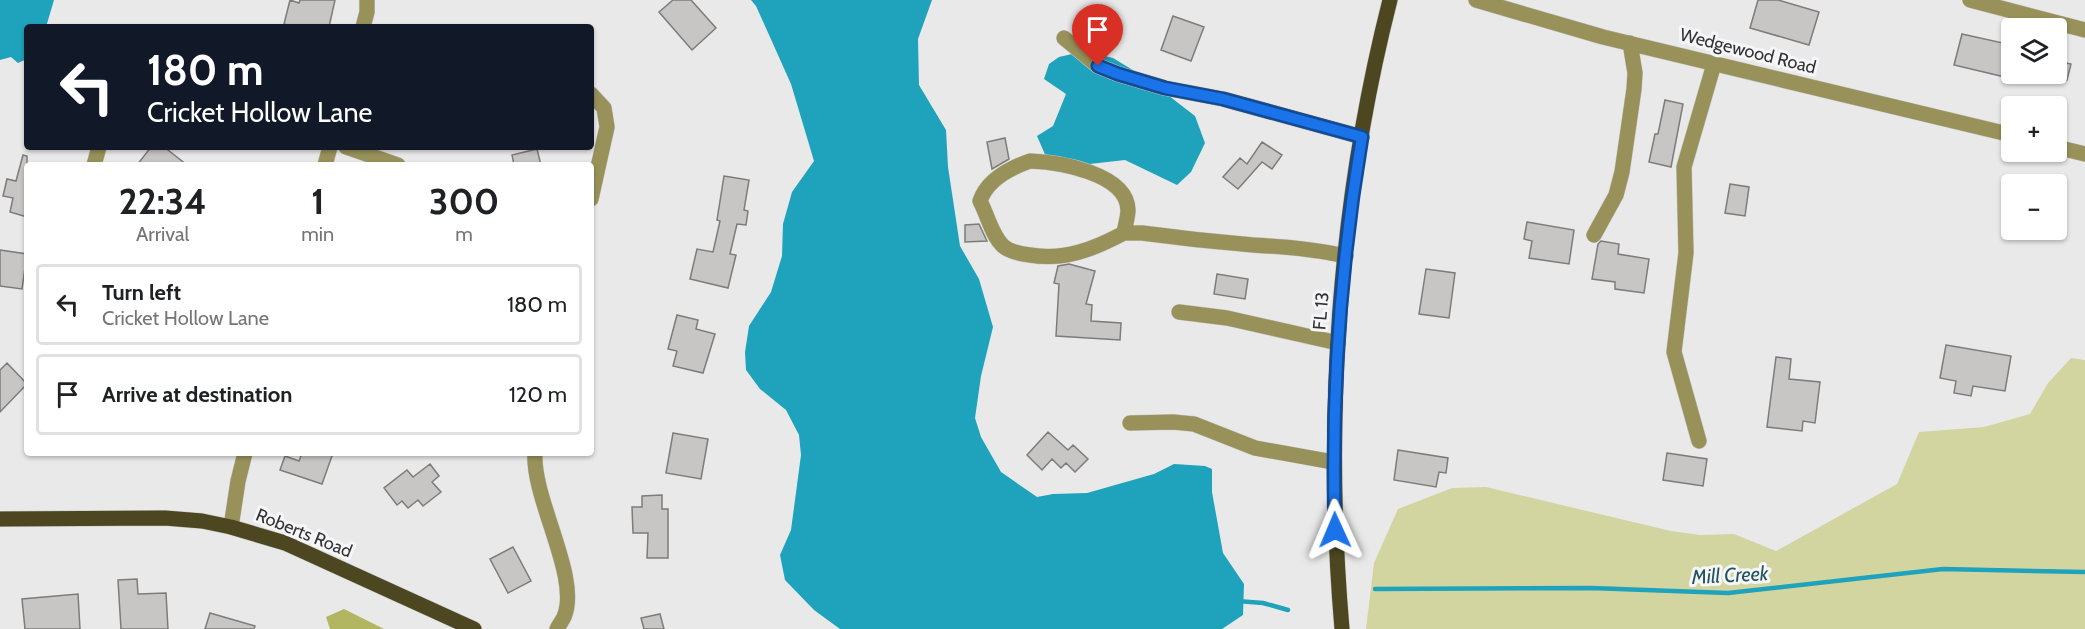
<!DOCTYPE html>
<meta charset="utf-8">
<style>
:root{--surface:#fff;--page:#f2f2f2;--text:#202124;--muted:#757577;--line:#e0e0e0}
body{margin:0;font-family:Cabin,sans-serif;background:var(--page);color:var(--text);height:100vh;display:flex;flex-direction:column;font-size:22px;white-space:nowrap}
*{box-sizing:border-box;margin:0}
p{font-size:20px;color:var(--muted)}
.icon{flex:none;width:33px;height:33px;fill:none;stroke:currentColor;stroke-width:2;stroke-linecap:round;stroke-linejoin:round}
.map{position:relative;flex:1;overflow:hidden}
.details{position:absolute;left:24px;top:162px;width:570px;height:294px;display:flex;flex-direction:column;background:var(--surface);border-radius:6px;box-shadow:0 2px 4px #0004}
.details>*{flex:none}
.banner{position:absolute;left:24px;top:24px;width:570px;height:126px;border-radius:6px;box-shadow:0 2px 4px #0004;background:#111827;color:#fff;overflow:hidden}
.buttons{position:absolute;left:2001px;top:18px;display:grid;gap:12px}
.buttons a{display:grid;place-items:center;width:66px;height:66px;border-radius:6px;background:var(--surface);box-shadow:0 2px 4px #0004;font-size:30px}
.pin{position:absolute;display:grid;place-items:center;width:51px;height:51px;color:#fff;margin:-62px -26px;border-radius:50% 50% 50% 0;rotate:-45deg;box-shadow:0 0 6px #0007}
.pin .icon{rotate:45deg}
.me{position:absolute;width:66px;margin:-33px;rotate:359deg;stroke-linejoin:round;filter:drop-shadow(0 0 4px #0008)}
.turn{display:flex;align-items:center;gap:21px;height:126px;padding:0 24px;font-size:27px}
.turn .icon{width:78px;height:78px;stroke-width:2.5}
.turn b{display:block;font-size:42px;line-height:51px}
.eta{display:flex;justify-content:space-evenly;align-items:center;height:102px;text-align:center}
.eta b{font-size:36px;font-weight:800;line-height:42px}
ul{padding:0;list-style:none}
li{display:flex;align-items:center;gap:18px;height:81px;margin:0 12px 9px;padding:0 12px;border:3px solid var(--line);border-radius:6px}
li div{flex:1}
li b{display:block;font-size:22px}
li em{font-style:normal}
.map>svg:first-child{display:block}
.green{fill:#d2d5a0}
.forest{fill:#b3b660}
.water{fill:#1fa2bb}
.lines{fill:none;stroke-linecap:round;stroke-linejoin:round}
.stream{stroke:#1fa2bb;stroke-width:4.5}
.building{fill:#c7c6c5;stroke:#7d7c7b;stroke-width:1.5}
.minor-casing{stroke:#c5c5c5;stroke-width:16}
.major-casing{stroke:#c5c5c5;stroke-width:16}
.minor{stroke:#989159;stroke-width:15}
.major{stroke:#4c4720;stroke-width:15}
.route-casing{stroke:#114b97;stroke-width:15}
.route{stroke:#1a73e8;stroke-width:10}
.labels{text-anchor:middle;stroke-width:6;stroke-linejoin:round;paint-order:stroke}
.street-label{font-size:18px;fill:#333;stroke:#f6f6f8}
.water-label{font-size:20px;font-style:italic;fill:#22545f;stroke:#f6f6f8}
</style>
<div class="map">
<svg width="2085" height="629" viewBox="0 0 2085 629">
<rect width="100%" height="100%" fill="#e9e9ea"/>
<!-- green -->
<path class="green" d="M2071,358l14,2v269h-719l8,-66 24,-54 54,-21 34,-1 185,44 29,4 34,-1 42,17 121,-67 22,-52 65,-5 46,-13 18,-31z"/>
<!-- forest -->
<path class="forest" d="M344,609l40,20h-54l-4,-12z"/>
<!-- water -->
<path class="water" d="M0,0h54l-8,27h-19v32l-9,4 -7,-6 -11,3z
M751,0h181l-14,39 1,46 27,45 2,37 12,79 19,33 14,48 -12,49 -6,42 6,19 20,35 36,25 16,-3 34,-1 67,-19 20,-10 31,2 7,3v23l11,61 21,31 -1,31 -21,14h-382l-26,-19 -29,-30 -5,-25 11,-25 10,-75 -2,-20 -13,-25 -26,-21 -14,-19 -1,-18 4,-26 22,-34 11,-36 1,-32 9,-32 22,-31 -23,-77 -35,-78z
M1085,51l28,7 33,20 49,38 10,27 -14,29 -14,13 -52,-25 -53,6h-22l-13,-30 16,-10 13,-32 -22,-15 5,-15 10,-7z"/>
<g class="lines">
<!-- stream -->
<path class="stream" d="M1375,589l216,-1 137,5 215,-24 142,3
M1237,601l26,2 25,7"/>
</g>
<!-- building -->
<path class="building" d="M290,0l9,3 1,-3h35l-6,27h-34l-11,-3z
M673,0h18l25,28 -24,22 -33,-38z
M1758,0h20l41,12 -10,33 -59,-17z
M1173,16l31,11 -13,34 -30,-11z
M1962,34l50,11v20h-3l-4,12 -51,-12z
M2056,61l15,3 -4,16 -11,-2z
M1665,100l18,4 -12,63 -22,-5 6,-28h3z
M1005,138l4,21 -17,10 -5,-27z
M1262,142l20,13 -10,14 -10,-7 -24,27 -15,-12 17,-19 7,6z
M151,147h13l23,18h-50z
M537,149l4,16h-27l-2,-10z
M23,155l4,1v61l-17,-5 3,-14 -10,-2 4,-17 9,2z
M724,176l25,4 -5,30 4,1 -2,14 -9,-1 -7,30 6,1 -8,33 -38,-9 7,-30 16,3 7,-31 -3,-1z
M1730,184l19,3 -4,29 -20,-3z
M1527,222l47,8 -5,34 -40,-6 3,-17 -8,-2z
M979,224l8,17 -22,1v-17z
M1601,241l18,3 -1,10 31,5 -5,34 -29,-4v-7l-23,-3 6,-35z
M0,250l27,4 -5,35 -22,-3z
M1069,264l26,7 -9,33 6,1 -1,16 30,2 -1,17 -64,-4 3,-52 -5,-1 4,-17z
M1426,269l29,4 -6,45 -30,-4z
M1217,274l31,5 -3,20 -31,-5z
M677,315l21,5 -2,9 19,5 -12,39 -30,-7 4,-15 -9,-2z
M1946,345l65,11 -6,35 -32,-5 -2,10 -17,-3 2,-12 -16,-3z
M1776,357l15,2 -2,20 31,3 -5,41 -12,-2 -1,10 -35,-4z
M7,363l20,21 -27,28v-42z
M1048,432l20,18 5,-5 15,14 -13,13 -9,-9 -5,5 -9,-9 -10,11 -15,-15z
M673,433l35,6 -7,40 -35,-6z
M1398,450l50,8 -2,15 -7,-1 -3,15 -42,-7z
M302,453h31l-11,31 -42,-14 5,-14 14,5z
M1667,453l40,6 -4,27 -40,-6z
M430,464l9,12 -7,6 9,10 -18,14 -5,-6 -10,8 -6,-7 -5,4 -13,-17 23,-18 6,7z
M662,495v14h6v49h-21l1,-25h-15l-1,-26h10v-11z
M513,547l18,34 -23,12 -18,-34z
M137,579l1,15 28,-1 2,36h-47l-3,-49z
M78,594l2,35h-55l-3,-30z
M210,613l45,13 -1,3h-49z
M660,614l4,15h-20l-3,-11z"/>
<g class="lines">
<!-- minor casing -->
<g class="minor-casing">
<path id="minor" d="M1476,0l127,37 409,98
M1970,0l115,30
M363,27l4,-15v-12
M1064,38l34,28 20,8 47,14 58,11 139,38
M591,94l13,14 3,19 -16,72
M346,147l52,18
M2056,147l29,7
M1030,161c28,1 97,12 98,49 0,7 -3,16 -4,23 -30,16 -60,28 -94,22 -9,-1 -20,-3 -27,-9 -12,-12 -15,-30 -23,-45 7,-21 30,-33 50,-40z
M94,165l5,-18
M325,165l5,-18
M1124,233h18c37,5 74,9 111,12 33,2 61,4 93,11
M1594,235l22,-40 6,-23 12,-83 1,-16 -5,-30
M1179,312l48,6 111,25
M1130,423l43,-1 21,2 61,24 78,14
M1699,441l-25,-89 12,-99 -2,-86 30,-103
M535,453c-3,46 46,125 29,164 -2,4 -5,8 -7,12
M231,527l7,-46 7,-28"/>
</g>
<!-- major casing -->
<g class="major-casing">
<path id="major" d="M0,519l165,-1 37,3 29,6 54,16 189,86
M1342,629c-18,-209 -4,-425 48,-629"/>
</g>
<!-- minor -->
<use href="#minor" class="minor"/>
<!-- major -->
<use href="#major" class="major"/>
</g>
<g class="lines">
<!-- route casing -->
<g class="route-casing">
<path id="route" d="M1098,66l20,8 47,14 58,11 139,38c-22,130 -31,262 -27,393"/>
</g>
<!-- route -->
<use href="#route" class="route"/>
</g>
<g class="labels">
<!-- street labels -->
<g class="street-label">
<text transform="translate(1748 51) rotate(14)" y="6">Wedgewood Road</text>
<text transform="translate(1321 311) rotate(-85)" y="6">FL 13</text>
<text transform="translate(304 533) rotate(22)" y="6">Roberts Road</text>
</g>
<!-- water labels -->
<g class="water-label">
<text transform="translate(1730 575) rotate(-3)" y="7">Mill Creek</text>
</g>
</g>
</svg>
<div class="buttons">
<a><svg class="icon" aria-label="layers" viewBox="0 0 24 24"><path d="M12 4l9 5-9 5-9-5zM3 14l9 5 9-5"/></svg></a>
<a>+</a>
<a>−</a>
</div>
<div class="pin" style="left:1098px;top:66px;background:#d93025"><svg class="icon" aria-label="arrive" viewBox="0 0 24 24"><path d="M6 21V4h12l-3 4 3 4H6"/></svg></div>
<svg class="me" style="left:1335px;top:530px" viewBox="-20 -20 40 40"><path d="M0-17L14 15 0 8-14 15z" fill="#1a73e8" stroke="#fff" stroke-width="4"/></svg>
<div class="banner">
<div class="turn"><svg class="icon" aria-label="left" viewBox="0 0 24 24"><path d="M17 20v-9H6M10 6l-5 5 5 5"/></svg><div><b>180 m</b>Cricket Hollow Lane</div></div>
</div>
<section class="details">
<div class="eta">
<div><b>22:34</b><p>Arrival</p></div>
<div><b>1</b><p>min</p></div>
<div><b>300</b><p>m</p></div>
</div>
<ul>
<li><svg class="icon" aria-label="left" viewBox="0 0 24 24"><path d="M17 20v-9H6M10 6l-5 5 5 5"/></svg><div><b>Turn left</b><p>Cricket Hollow Lane</p></div><em>180 m</em></li>
<li><svg class="icon" aria-label="arrive" viewBox="0 0 24 24"><path d="M6 21V4h12l-3 4 3 4H6"/></svg><div><b>Arrive at destination</b></div><em>120 m</em></li>
</ul>
</section>
</div>
